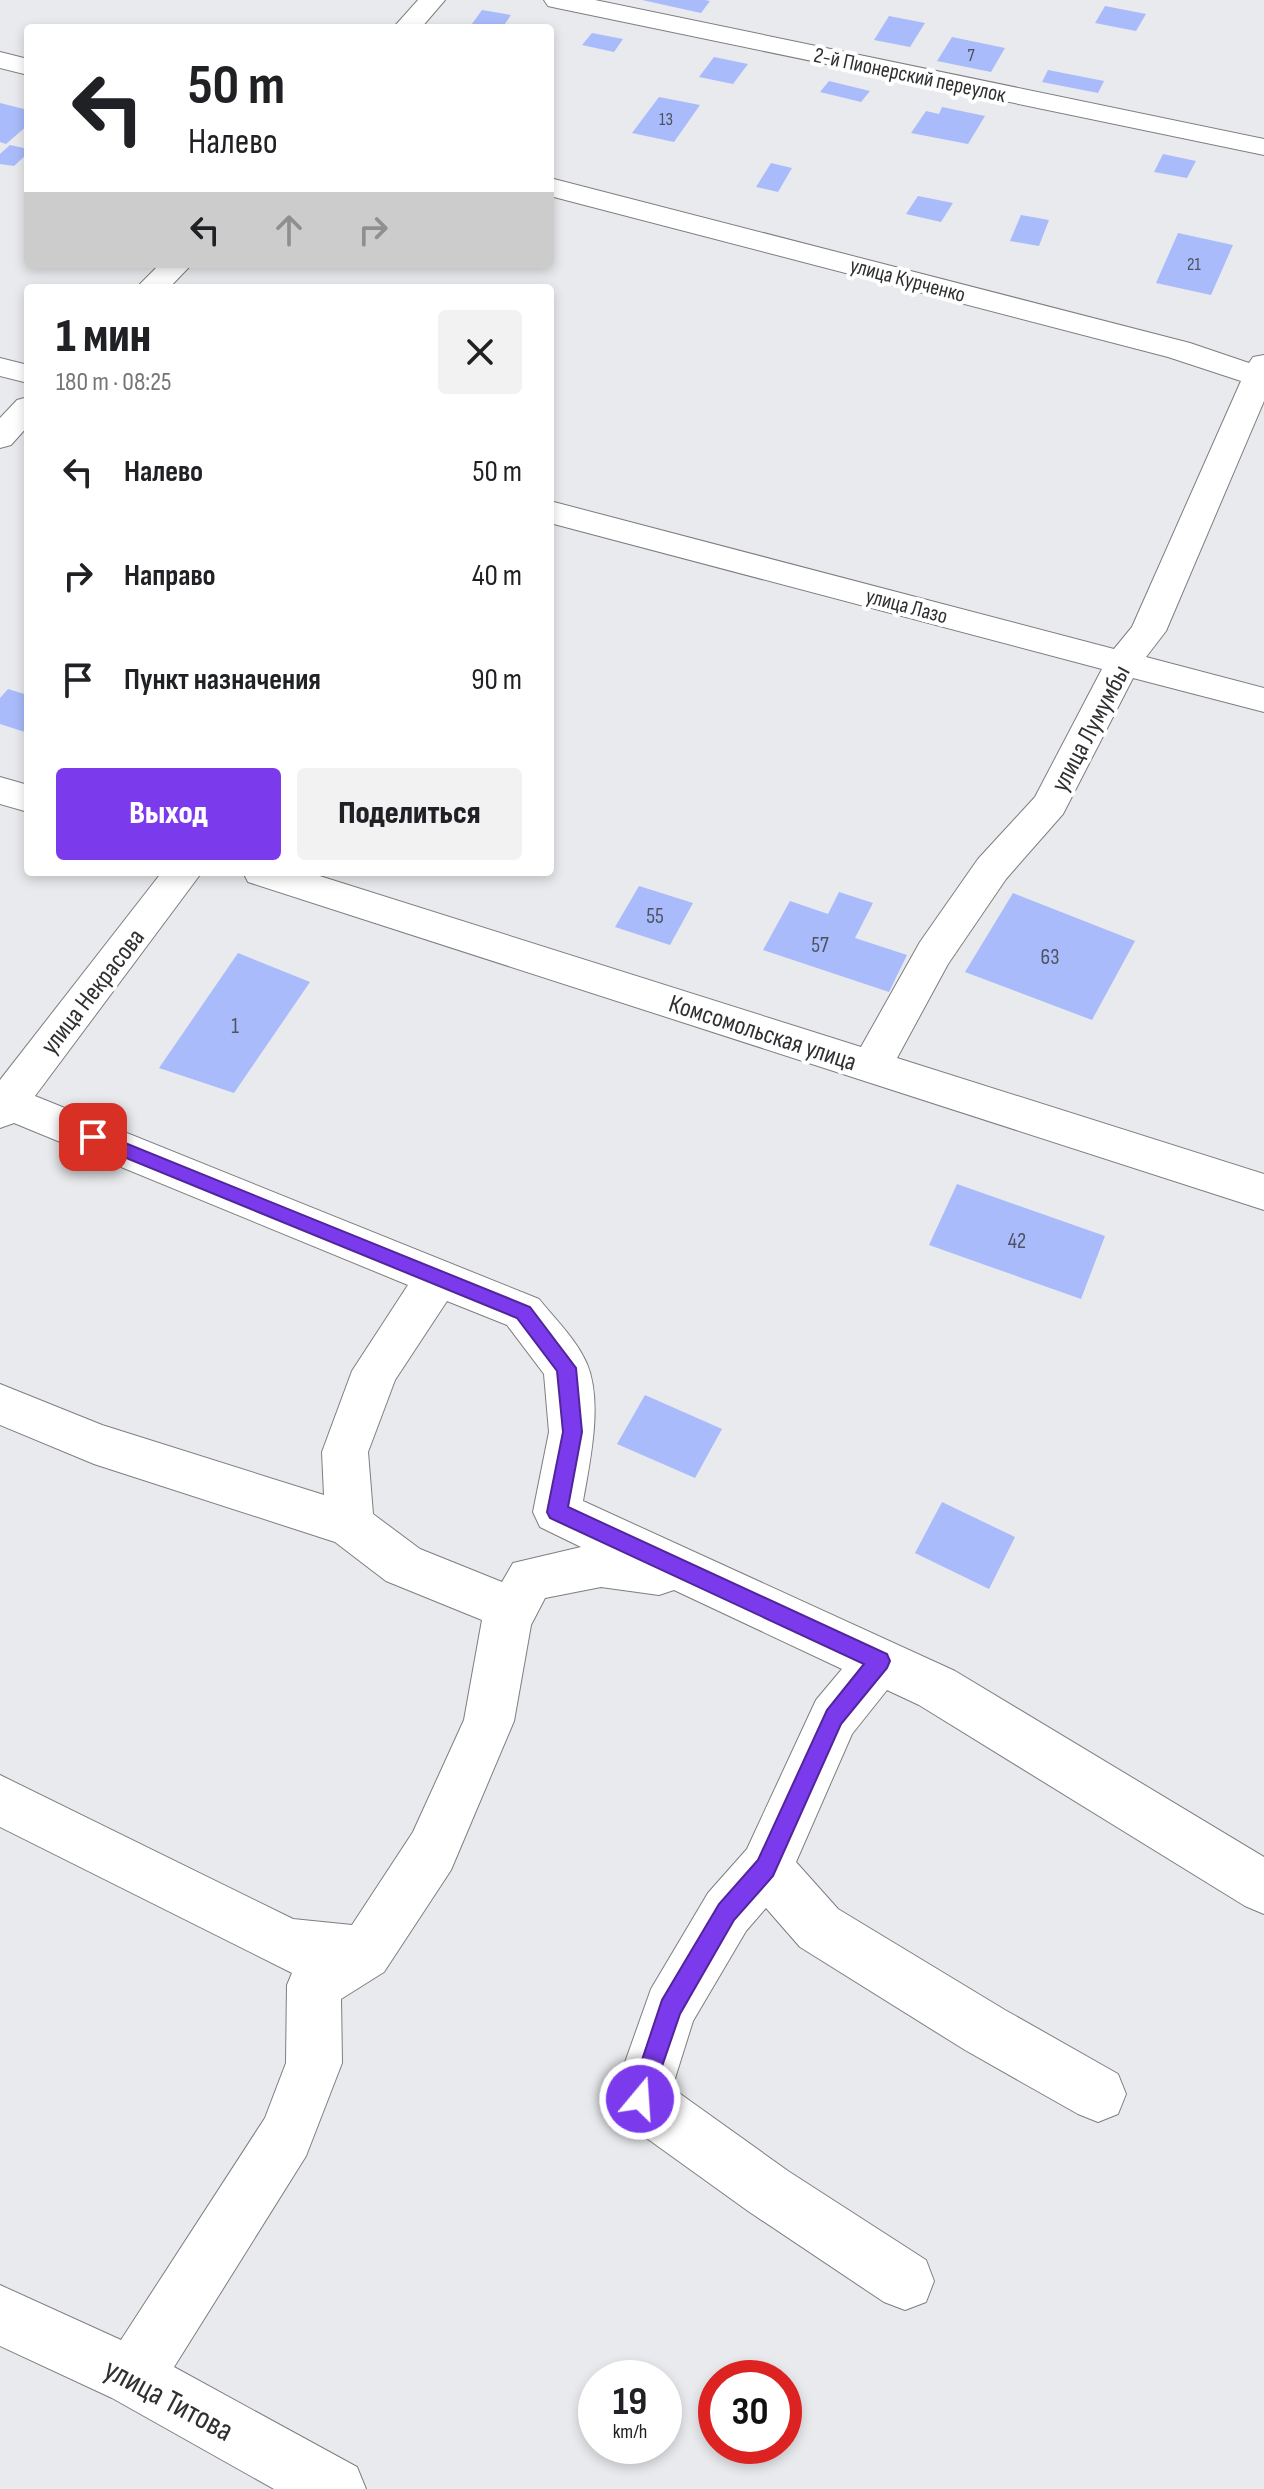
<!DOCTYPE html>
<html lang="ru">
<meta charset="utf-8">
<style>
:root{--surface:#fff;--page:#f2f2f2;--text:#202124;--muted:#757577;--accent:#7c3aed}
body{margin:0;font-family:"Sofia Sans Condensed",sans-serif;background:var(--page);color:var(--text);height:100vh;display:flex;flex-direction:column;font-size:30px;white-space:nowrap}
*{box-sizing:border-box;margin:0}
p{font-size:26px;color:var(--muted)}
.icon{flex:none;width:44px;height:44px;fill:none;stroke:currentColor;stroke-width:2;stroke-linecap:round;stroke-linejoin:round}
.map{position:relative;flex:1;overflow:hidden}
.panel{position:absolute;left:24px;top:284px;width:530px;height:592px;display:flex;flex-direction:column;background:var(--surface);border-radius:8px;box-shadow:0 4px 12px #0003}
.panel>*{flex:none}
.hud{position:absolute;left:24px;top:24px;width:530px;height:244px;border-radius:8px;box-shadow:0 4px 12px #0003;background:#fff;color:var(--text);overflow:hidden}
.speed{position:absolute;left:578px;top:2360px;display:flex;gap:16px;font-size:40px;font-weight:700;text-align:center}
.speed>*{display:grid;place-content:center;width:104px;height:104px;border-radius:50%;background:var(--surface);box-shadow:0 4px 12px #0003;line-height:1}
.speed small{font-size:20px;font-weight:400}
.speed .limit{border:12px solid #d22;background:#fff;color:#111}
.pin{position:absolute;display:grid;place-items:center;width:68px;height:68px;color:#fff;margin:-34px;border-radius:16px;box-shadow:0 4px 12px #0006}
.me{position:absolute;width:88px;margin:-44px;rotate:18deg;stroke-linejoin:round;filter:drop-shadow(0 0 6px #0008)}
.turn{display:flex;align-items:center;gap:28px;height:168px;padding:0 32px;font-size:36px}
.turn .icon{width:104px;height:104px;stroke-width:2.5}
.turn b{display:block;font-size:56px;line-height:68px}
.lanes{display:flex;align-items:center;height:76px;padding:0 32px;background:#0003;justify-content:center;gap:40px;direction:ltr}
.lanes .off{opacity:.35}
.round{display:grid;place-items:center;flex:none;width:84px;height:84px;border-radius:8px;background:var(--page)}
.overview{display:flex;align-items:center;justify-content:space-between;height:136px;padding:0 32px}
h1{font-size:48px;font-weight:800;line-height:60px}
.cta{display:flex;gap:16px;margin-top:auto;padding:16px 32px}
.cta a{flex:1;height:92px;border-radius:8px;background:var(--accent);color:#fff;font-size:32px;font-weight:800;line-height:92px;text-align:center}
.cta a+a{background:var(--page);color:var(--text)}
ul{padding:0;list-style:none}
li{display:flex;align-items:center;gap:24px;height:104px;padding:0 32px}
li div{flex:1}
li b{display:block;font-size:30px}
li em{font-style:normal}
.map>svg:first-child{display:block}
.building{fill:#a9bbfa}
.lines{fill:none;stroke-linecap:round;stroke-linejoin:round}
.minor-casing{stroke:#7e7e81;stroke-width:2}
.minor{fill:#fff;fill-rule:evenodd}
.route{fill:#7c3aed;stroke:#51269a;stroke-width:2}
.labels{text-anchor:middle;stroke-width:8;stroke-linejoin:round;paint-order:stroke}
.far-number-label{font-size:18px;fill:#4e5363}
.far-street-label{font-size:22px;fill:#2f3031;stroke:#fff}
.number-label{font-size:22px;fill:#4e5363}
.street-label{font-size:26px;fill:#2f3031;stroke:#fff}
.near-street-label{font-size:32px;fill:#2f3031;stroke:#fff}
</style>
<div class="map">
<svg width="1264" height="2489" viewBox="0 0 1264 2489">
<rect width="100%" height="100%" fill="#e9eaed"/>
<!-- building -->
<path class="building" d="M642,0h63l5,1 -9,12z
M1105,6l41,8 -10,17 -41,-8z
M482,10l29,5 -9,13h-33z
M889,16l36,7 -15,24 -36,-7z
M592,33l31,6 -9,13 -32,-7z
M952,37l53,11 -14,24 -54,-11z
M714,57l34,7 -15,20 -34,-7z
M1048,70l56,11 -6,12 -56,-11z
M829,81l41,10 -9,11 -41,-10z
M659,97l41,8 -26,37 -42,-9z
M0,103l28,7v15l-22,19 -6,-2z
M942,107l43,9 -17,28 -57,-11 15,-22 13,3z
M10,145l18,4v4l-14,13 -14,-2v-10z
M1163,154l33,7 -9,17 -33,-6z
M771,163l21,5 -14,24 -22,-5z
M918,196l35,7 -12,19 -35,-8z
M1021,215l28,5 -10,26 -29,-5z
M1178,233l55,12 -22,50 -55,-12z
M8,689l20,6v38l-28,-9v-26z
M639,886l54,17 -23,42 -55,-18z
M839,892l34,11 -18,35 52,17 -18,37 -126,-42 27,-49 38,13z
M1013,893l122,48 -43,79 -127,-48z
M238,953l72,29 -76,111 -75,-25z
M957,1184l148,52 -24,63 -152,-54z
M645,1395l77,34 -27,49 -78,-34z
M942,1502l73,35 -26,52 -74,-36z"/>
<g class="lines">
<!-- minor casing -->
<g class="minor-casing">
<path id="minor" d="M418,0h27l-24,28h-28z
M544,0h51l669,139v16l-707,-147 -9,-2z
M0,52l28,7v16l-28,-7z
M550,178l640,165 59,20 4,-6 11,-2v46l-98,230 -20,26 118,31v24l-131,-34 -70,136 -57,65 -58,85 -51,94 367,116v36l-1016,-328 -5,-10h64l554,175 59,-105 58,-83 57,-62 67,-128 -552,-146v-22l564,148 18,-22 109,-246 -73,-24 -618,-161z
M160,264h32l-23,24h-33z
M0,358l28,7v18l-28,-7z
M28,397v29l-17,19 -11,3v-30l17,-18z
M0,777l28,8v27l-28,-8z
M162,872h40l-167,224 504,203c16,20 38,41 48,65 16,38 3,98 -4,137l372,170 309,186v57l-19,-8 -326,-201 -32,-15 -35,44 -56,128 42,47 167,101 113,64 8,20 -8,20 -20,8 -20,-8 -113,-64 -165,-103 -34,-39 -20,23 -53,90 -21,67 116,83 138,89 8,21 -8,21 -21,8 -21,-8 -136,-91 -128,-92 -8,-20 39,-110 57,-96 39,-44 69,-149 26,-31 -168,-79 -15,5 -58,-8 -56,11 -14,27 -17,96 -63,149 -67,102 -43,27 1,64 -36,93 -132,211 183,100 9,22h-92l-162,-91 -112,-52v-61l121,55 144,-222 21,-55 1,-78 5,-12 -292,-146v-52l293,144 59,6 61,-93 51,-112 18,-100 -96,-39 -51,-39 -241,-78 -94,-39v-41l102,41 222,70 -2,-43 30,-81 56,-86 -394,-162 -14,5v-48zM447,1301l60,24 37,49 5,58 -16,80 7,15 41,20 -68,16 -11,19 -82,-33 -47,-35 -5,-62 27,-72z"/>
</g>
<!-- minor -->
<use href="#minor" class="minor"/>
</g>
<!-- route -->
<path class="route" d="M93,1130l437,177 46,61 6,64 -14,75 319,147 3,7 -3,7 -46,56 -68,152 -39,44 -54,94 -32,93 -8,4 -8,-4 -3,-8 33,-99 57,-96 39,-44 69,-150 37,-46 -314,-146 -3,-6 16,-80 -6,-61 -40,-53 -430,-176 -3,-5 3,-5z"/>
<g class="labels">
<!-- far-number labels -->
<g class="far-number-label">
<text x="971" y="61">7</text>
<text x="666" y="125">13</text>
<text x="1194" y="270">21</text>
</g>
<!-- far-street labels -->
<g class="far-street-label">
<text transform="translate(910 74) rotate(12)" y="8">2-й Пионерский переулок</text>
<text transform="translate(908 279) rotate(15)" y="8">улица Курченко</text>
<text transform="translate(907 605) rotate(15)" y="8">улица Лазо</text>
</g>
<!-- number labels -->
<g class="number-label">
<text x="655" y="923">55</text>
<text x="820" y="952">57</text>
<text x="1050" y="964">63</text>
<text x="235" y="1033">1</text>
<text x="1017" y="1248">42</text>
</g>
<!-- street labels -->
<g class="street-label">
<text transform="translate(1090 728) rotate(-62)" y="9">улица Лумумбы</text>
<text transform="translate(92 991) rotate(-52)" y="9">улица Некрасова</text>
<text transform="translate(763 1032) rotate(18)" y="9">Комсомольская улица</text>
</g>
<!-- near-street labels -->
<g class="near-street-label">
<text transform="translate(169 2399) rotate(28)" y="11">улица Титова</text>
</g>
</g>
</svg>
<div class="speed"><div>19<small>km/h</small></div><div class="limit">30</div></div>
<div class="pin" style="left:93px;top:1137px;background:#d93025"><svg class="icon" aria-label="arrive" viewBox="0 0 24 24"><path d="M6 21V4h12l-3 4 3 4H6"/></svg></div>
<svg class="me" style="left:640px;top:2099px" viewBox="-20 -20 40 40"><circle r="17" fill="#7c3aed" stroke="#fff" stroke-width="3"/><path d="M0-11L8 9 0 5-8 9z" fill="#fff"/></svg>
<div class="hud">
<div class="turn"><svg class="icon" aria-label="left" viewBox="0 0 24 24"><path d="M17 20v-9H6M10 6l-5 5 5 5"/></svg><div><b>50 m</b>Налево</div></div>
<div class="lanes"><svg class="icon" aria-label="left" viewBox="0 0 24 24"><path d="M17 20v-9H6M10 6l-5 5 5 5"/></svg><svg class="icon off" aria-label="ahead" viewBox="0 0 24 24"><path d="M12 20V5M6 11l6-6 6 6"/></svg><svg class="icon off" aria-label="right" viewBox="0 0 24 24"><path d="M7 20v-9h11M14 6l5 5-5 5"/></svg></div>
</div>
<section class="panel">
<div class="overview"><div><h1>1 мин</h1><p>180 m · 08:25</p></div><a class="round"><svg class="icon" aria-label="close" viewBox="0 0 24 24"><path d="M6 6l12 12M18 6L6 18"/></svg></a></div>
<ul>
<li><svg class="icon" aria-label="left" viewBox="0 0 24 24"><path d="M17 20v-9H6M10 6l-5 5 5 5"/></svg><div><b>Налево</b></div><em>50 m</em></li>
<li><svg class="icon" aria-label="right" viewBox="0 0 24 24"><path d="M7 20v-9h11M14 6l5 5-5 5"/></svg><div><b>Направо</b></div><em>40 m</em></li>
<li><svg class="icon" aria-label="arrive" viewBox="0 0 24 24"><path d="M6 21V4h12l-3 4 3 4H6"/></svg><div><b>Пункт назначения</b></div><em>90 m</em></li>
</ul>
<div class="cta"><a>Выход</a><a>Поделиться</a></div>
</section>
</div>
